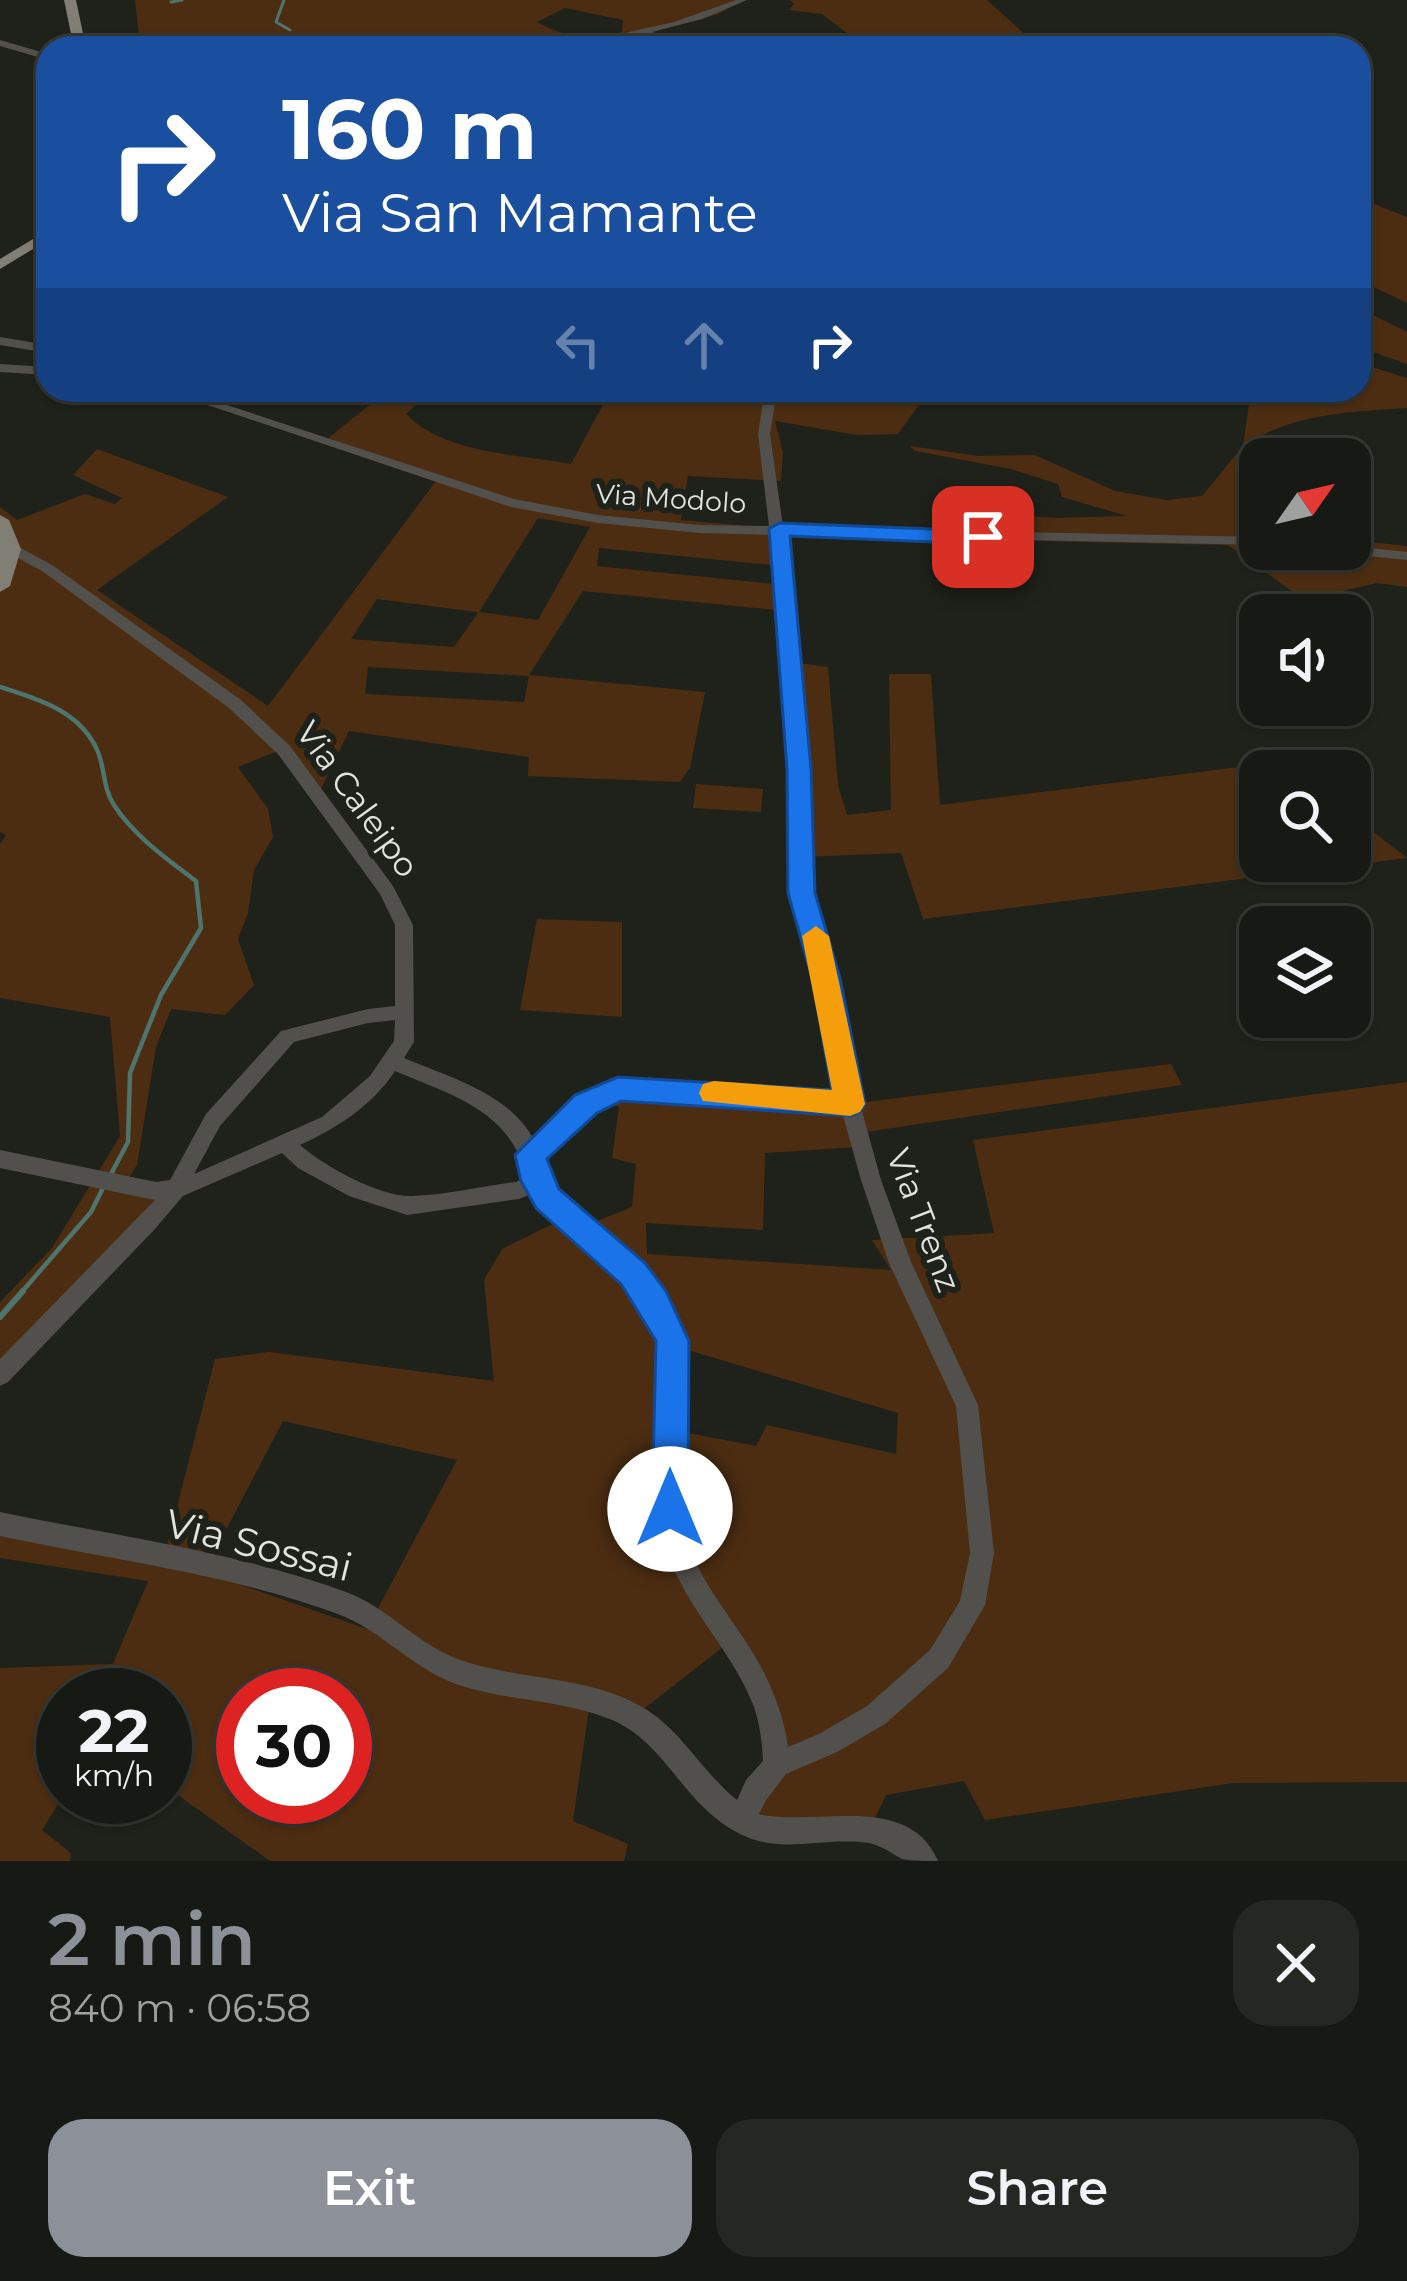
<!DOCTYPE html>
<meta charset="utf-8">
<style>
:root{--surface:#171a14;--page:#242722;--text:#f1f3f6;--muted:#9ea1a0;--line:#363834;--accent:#8c9099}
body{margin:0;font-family:Montserrat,sans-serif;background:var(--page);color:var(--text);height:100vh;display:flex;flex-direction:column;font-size:45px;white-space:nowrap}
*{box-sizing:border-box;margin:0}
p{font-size:39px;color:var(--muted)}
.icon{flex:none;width:66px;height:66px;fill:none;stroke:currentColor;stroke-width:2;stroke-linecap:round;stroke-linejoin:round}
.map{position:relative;height:1861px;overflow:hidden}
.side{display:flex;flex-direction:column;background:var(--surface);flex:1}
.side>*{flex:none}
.banner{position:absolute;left:36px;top:36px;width:1335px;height:366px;border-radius:36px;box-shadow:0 3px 9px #0004,0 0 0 3px var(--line);background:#1a4fa0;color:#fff;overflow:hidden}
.needle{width:78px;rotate:56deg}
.buttons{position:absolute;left:1239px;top:438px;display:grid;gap:24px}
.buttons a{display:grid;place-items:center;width:132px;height:132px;border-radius:24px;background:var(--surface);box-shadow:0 3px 9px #0004,0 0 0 3px var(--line);font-size:60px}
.speed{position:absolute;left:36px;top:1668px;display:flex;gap:24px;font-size:60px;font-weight:700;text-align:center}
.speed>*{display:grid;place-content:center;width:156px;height:156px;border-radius:50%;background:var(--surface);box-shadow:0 3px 9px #0004,0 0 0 3px var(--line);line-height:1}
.speed small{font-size:30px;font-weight:400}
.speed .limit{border:18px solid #d22;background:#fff;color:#111}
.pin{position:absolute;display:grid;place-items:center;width:102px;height:102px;color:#fff;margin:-51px;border-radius:24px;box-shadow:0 6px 18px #0006}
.me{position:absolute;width:132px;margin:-66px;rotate:0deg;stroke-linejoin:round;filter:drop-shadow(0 0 9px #0008)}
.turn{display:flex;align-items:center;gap:42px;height:252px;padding:0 48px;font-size:54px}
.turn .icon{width:156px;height:156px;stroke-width:2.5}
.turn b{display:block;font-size:84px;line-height:102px}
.lanes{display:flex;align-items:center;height:114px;padding:0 48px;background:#0003;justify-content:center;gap:60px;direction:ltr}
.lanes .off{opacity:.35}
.round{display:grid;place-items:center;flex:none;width:126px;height:126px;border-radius:36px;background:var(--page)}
.overview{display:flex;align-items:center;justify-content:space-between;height:204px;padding:0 48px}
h1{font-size:72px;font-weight:600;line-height:90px;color:var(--accent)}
.button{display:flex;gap:24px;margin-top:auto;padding:24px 48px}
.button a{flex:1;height:138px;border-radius:36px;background:var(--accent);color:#fff;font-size:48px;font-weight:600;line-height:138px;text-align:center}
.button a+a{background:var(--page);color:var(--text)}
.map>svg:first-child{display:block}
.green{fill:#4c2d12;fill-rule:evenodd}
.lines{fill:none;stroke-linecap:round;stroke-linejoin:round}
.stream-far2{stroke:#4d746d;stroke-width:3}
.stream-far1{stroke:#4d746d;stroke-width:4.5}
.stream{stroke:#4d746d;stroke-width:6}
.minor{fill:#51504c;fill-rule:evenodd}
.major{fill:#817e76;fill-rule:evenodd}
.route{fill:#1a73e8;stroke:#114b97;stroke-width:3}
.slow{fill:#f59e0b}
.labels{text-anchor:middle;stroke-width:12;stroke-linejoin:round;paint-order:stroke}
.far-street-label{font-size:27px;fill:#e2e4df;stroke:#1f221a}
.street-label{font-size:33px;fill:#e2e4df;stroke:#1f221a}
.near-street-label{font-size:39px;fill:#e2e4df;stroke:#1f221a}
</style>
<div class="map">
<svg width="1407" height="1861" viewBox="0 0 1407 1861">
<rect width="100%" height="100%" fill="#1f221a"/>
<!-- green -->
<path class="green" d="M135,0h610l-29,15 -69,18 62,15h-585l16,-2zM565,8l58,12 -1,12c-31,10 -56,6 -85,-10z
M790,0h197l53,48h-222l-2,-5 39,-4 -33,-25 -33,-4 5,-6z
M1359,198l48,19v86l-48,-23z
M1359,308l48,24v32l-48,-17z
M1359,363l48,15v30c-60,4 -110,5 -163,37l16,29v23l-6,2 6,13v37h90v-9l57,6v41l-30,-4 -73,17 -76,-55 -241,-5 1,-26 69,4 70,-2 -65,-19 -4,-13 -47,-15 -96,-18 -5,-5 69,10 56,-1 80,36 52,9 35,-4 41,-50 8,-56h108z
M334,390h89l-3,11 -14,13c39,40 112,40 165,50l40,-74h181l-1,7 125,-4 5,9 -23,32 -41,1 -82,-14 8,32 -2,28 -93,-5 -7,44 98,9 4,37 -184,-18 -2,18 187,19 3,26 -204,-20 -54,84 176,17 -15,76 -10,14 -152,-6 1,-19 -180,-26 -28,58 -36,-41 -47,19 30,42 5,28 -19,33 -6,43 -10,26 16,46 -29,30 -54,-6 -15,38 -19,118 -14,22 43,8 -166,175v-68l52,-54 68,-112 -10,-119 -110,-19v-154l6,-9 -6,-3v-325l17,13 68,-26 30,10 7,-6 -49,-23 24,-26 131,48 -131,93 171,116 168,-225 -114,-38 50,-40zM538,518l52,9 -52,93 -59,-8zM377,599l100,13 1,1 -24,34 -103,-8zM368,667l160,9 1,1 -5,25 -159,-8z
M791,662l37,5 10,118 9,30 44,-5 -2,-136h42l9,131 323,-41 12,7h-15v90h90v-47l57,44 -484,61 -22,-66 -101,4z
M696,784l67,5 -2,23 -68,-4z
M537,919l85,3v95l-102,-7z
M1171,1064l11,21 -323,48 -1,14 -93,6 -2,77 -117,-7 1,31 244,16 -19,-30 122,-7 -21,-93 434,-58v700l-174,1 -248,37 -21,-39 -78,14 -12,25 -84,1 -50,-12 36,-29 -16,-68 -37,-65 -96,75 -38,-14 -16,113 55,23 -4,17h-354l-105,-75v-91h-102v101l-21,34 29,23 -1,8h-70v-193l113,-4 35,-83 -148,-23v-27l162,34 53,-206 54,-7 225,29 -10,-101 18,-31 65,-32 10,12 55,-22 4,-43 -24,-6 7,-51 -9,-3 12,-24 228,24zM681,1348l217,65 -2,41 -129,-29 -11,21 -78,-15zM283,1421l174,39 -90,169 -163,-57zM243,1695h102v102h-102z"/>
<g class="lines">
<!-- stream-far2 -->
<path class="stream-far2" d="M284,0l-8,22 14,8
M171,2l11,-2"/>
<!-- stream-far1 -->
<path class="stream-far1" d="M0,687c38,12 81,24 98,65 7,17 5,37 16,53 20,31 53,54 82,76l5,47 -40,67 -31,78 -2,69 -18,34
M20,1294l71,-82 13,-26"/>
<!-- stream -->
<path class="stream" d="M0,1317l23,-26"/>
<!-- minor -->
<path class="minor" d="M736,0h11l-45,19 -50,13 60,16c-23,0 -45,-11 -67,-14 -19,-2 -61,14 -87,14l116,-26z
M0,40l48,14v6l-48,-14z
M48,114v7l-14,5v-4z
M0,337l48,8v8l-48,-8z
M0,364l48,3v8l-48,-3z
M163,390h18l333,109 84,16 102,10 69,1 -11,-92 7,-44h12l-7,44 13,93 477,10v8l-476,-10 10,76 13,158 4,124 24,85 25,126 21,76 30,82 67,143 16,148 -9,52 -37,63 -63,56 -48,28 -51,22 -20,26 -7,14c55,13 150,-23 179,47 -10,0 -27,0 -36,-2 -15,-8 -23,-16 -41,-17 -59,-4 -94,19 -148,-26 -37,-31 -58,-81 -106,-98 -49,-19 -102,-17 -151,-34 -44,-16 -75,-54 -118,-70 -108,-40 -225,-54 -338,-78v-24c115,24 235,39 346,80 41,15 69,50 109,66 63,24 133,15 192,52 36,23 57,64 90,90l9,-20 17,-19c-1,-18 -3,-37 -9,-54 -23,-61 -76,-105 -91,-170 -17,-73 21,-158 -16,-226 -26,-49 -84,-71 -114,-118l-14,6 -112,16 -58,-19 -51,-28 -16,-15 -99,43 -29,34 -146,152 -8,4v-27l155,-159 -155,-32v-18l156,32 14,-2 36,-66 75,-83 87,-22 27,-3v-81l-15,-31 -102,-140 -49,-46 -187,-137 -35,-19v-6h10l35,19 189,135 49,46 103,140 20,39 1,117 -10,16c45,19 105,35 130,82l45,-42 39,-17 220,14 -21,-117 -24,-85 -2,-124 -11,-158 -10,-76 -70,-2 -102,-10 -87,-16zM395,1020l-1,21 -24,35 -48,41 -128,57 26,-48 74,-84 74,-19zM395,1071c56,24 116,39 131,106l-10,5c-34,4 -70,13 -104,14 -33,1 -88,-30 -112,-51 37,-17 72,-39 95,-74zM620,1097l222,15 19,68 28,83 67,143 14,147 -10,48 -30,49 -63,56 -48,28 -31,13c-6,-44 -25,-81 -50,-117 -18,-27 -40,-55 -49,-87 -23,-80 18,-167 -24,-243 -31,-57 -108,-76 -123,-142l51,-48z
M1350,546l57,6v8l-70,-7 -7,-4h20z"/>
<!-- major -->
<path class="major" d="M64,0h12l10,48h-12z
M48,230v10l-48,29v-10z
M0,515l9,5 12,29 -11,37 -10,6z"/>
</g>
<!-- route -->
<path class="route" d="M779,523l204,8 11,6 -11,7 -193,-8 21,233 4,124 25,85 25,126 -5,8 -10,4 -229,-15 -24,12 -50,46 12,30 86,74 21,28 23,50 -1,168 -5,13 -13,5 -13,-5 -5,-13 4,-168 -35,-57 -85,-76 -15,-27 -6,-26 60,-60 43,-18 214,13 -20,-112 -24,-85 -1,-124 -18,-240z"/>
<!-- slow -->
<path class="slow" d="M816,926l13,10 36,168 -5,8 -10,4 -147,-15 -4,-8 4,-9 11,-3 118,9 -30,-154z"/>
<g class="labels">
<!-- far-street labels -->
<g class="far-street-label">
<text transform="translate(671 499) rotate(4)" y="9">Via Modolo</text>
</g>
<!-- street labels -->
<g class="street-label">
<text transform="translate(358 799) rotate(54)" y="12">Via Caleipo</text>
<text transform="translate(924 1220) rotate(69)" y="12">Via Trenz</text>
</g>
<!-- near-street labels -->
<g class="near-street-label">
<text transform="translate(259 1545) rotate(14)" y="14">Via Sossai</text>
</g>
</g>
</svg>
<div class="buttons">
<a><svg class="needle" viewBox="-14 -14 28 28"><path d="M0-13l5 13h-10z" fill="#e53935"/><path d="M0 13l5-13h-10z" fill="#9ea1a0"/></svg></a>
<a><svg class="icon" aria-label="sound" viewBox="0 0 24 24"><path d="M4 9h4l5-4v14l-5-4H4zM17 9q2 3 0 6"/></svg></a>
<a><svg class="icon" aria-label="search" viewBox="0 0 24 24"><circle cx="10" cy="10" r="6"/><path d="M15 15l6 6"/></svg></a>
<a><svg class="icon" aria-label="layers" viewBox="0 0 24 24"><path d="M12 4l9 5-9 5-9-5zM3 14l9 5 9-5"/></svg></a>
</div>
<div class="speed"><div>22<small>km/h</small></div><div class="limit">30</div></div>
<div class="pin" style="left:983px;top:537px;background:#d93025"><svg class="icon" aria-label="arrive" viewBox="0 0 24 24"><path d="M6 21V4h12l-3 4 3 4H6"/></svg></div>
<svg class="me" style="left:670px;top:1509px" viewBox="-20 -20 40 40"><circle r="19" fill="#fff"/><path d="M0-13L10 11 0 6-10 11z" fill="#1a73e8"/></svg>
<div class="banner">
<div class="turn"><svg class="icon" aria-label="right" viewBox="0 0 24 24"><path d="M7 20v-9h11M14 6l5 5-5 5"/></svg><div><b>160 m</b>Via San Mamante</div></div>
<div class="lanes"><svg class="icon off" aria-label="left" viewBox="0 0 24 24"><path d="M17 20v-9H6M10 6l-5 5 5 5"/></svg><svg class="icon off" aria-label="ahead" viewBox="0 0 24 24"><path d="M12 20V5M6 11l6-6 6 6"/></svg><svg class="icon" aria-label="right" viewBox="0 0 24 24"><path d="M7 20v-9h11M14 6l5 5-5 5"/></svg></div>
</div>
</div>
<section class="side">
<div class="overview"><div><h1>2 min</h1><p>840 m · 06:58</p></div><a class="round"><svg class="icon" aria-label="close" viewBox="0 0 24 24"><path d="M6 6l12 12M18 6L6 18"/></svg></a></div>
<div class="button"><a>Exit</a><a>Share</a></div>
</section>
